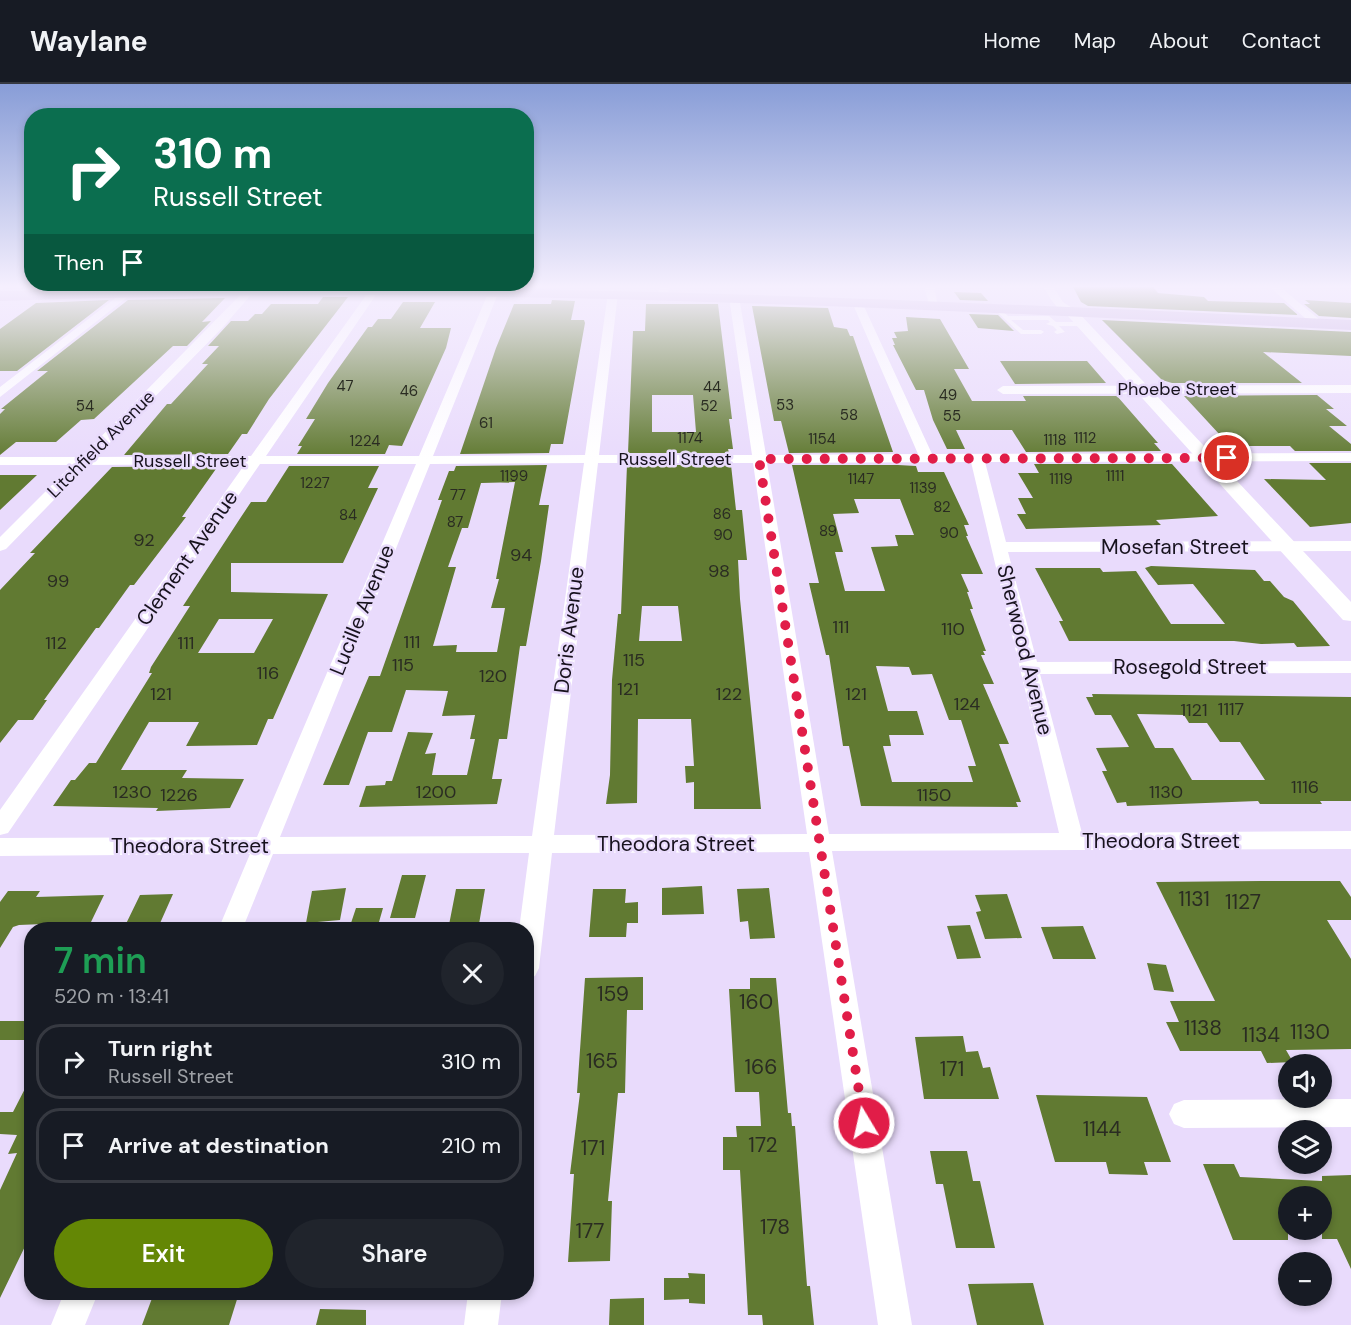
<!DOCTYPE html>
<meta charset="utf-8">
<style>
:root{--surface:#171b24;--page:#20242c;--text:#f1f3f6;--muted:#9ea1a6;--line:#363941;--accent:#648705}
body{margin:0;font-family:"DM Sans",sans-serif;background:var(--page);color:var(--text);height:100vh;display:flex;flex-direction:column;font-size:22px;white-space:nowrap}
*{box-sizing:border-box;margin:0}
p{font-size:20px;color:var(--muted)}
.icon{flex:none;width:33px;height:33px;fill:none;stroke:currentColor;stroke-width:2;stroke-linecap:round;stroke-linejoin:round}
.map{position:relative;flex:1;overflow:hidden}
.panel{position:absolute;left:24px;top:838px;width:510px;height:378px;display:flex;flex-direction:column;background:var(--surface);border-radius:24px;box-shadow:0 3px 9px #0003}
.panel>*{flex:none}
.guide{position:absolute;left:24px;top:24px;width:510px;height:183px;border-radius:24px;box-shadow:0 3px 9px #0003;background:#0b6e4f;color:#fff;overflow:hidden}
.buttons{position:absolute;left:1278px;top:970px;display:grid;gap:12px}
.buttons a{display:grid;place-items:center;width:54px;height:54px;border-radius:50%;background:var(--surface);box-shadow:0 3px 9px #0003;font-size:30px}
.pin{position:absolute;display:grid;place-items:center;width:51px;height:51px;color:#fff;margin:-26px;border:3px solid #fff;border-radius:50%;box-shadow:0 2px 6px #0007}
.me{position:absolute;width:66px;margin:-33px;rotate:351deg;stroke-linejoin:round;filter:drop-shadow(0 0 4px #0008)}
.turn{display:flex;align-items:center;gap:21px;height:126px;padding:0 30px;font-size:27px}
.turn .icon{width:78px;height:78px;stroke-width:2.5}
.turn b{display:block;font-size:42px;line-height:51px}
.then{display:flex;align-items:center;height:57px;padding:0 30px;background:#0003;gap:12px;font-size:22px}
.round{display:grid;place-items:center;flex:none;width:63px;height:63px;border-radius:32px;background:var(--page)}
.head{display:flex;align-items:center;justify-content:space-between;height:102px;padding:0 30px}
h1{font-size:36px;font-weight:600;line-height:45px;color:#1e9e55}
.cta{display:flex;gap:12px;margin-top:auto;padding:12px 30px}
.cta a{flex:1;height:69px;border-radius:36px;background:var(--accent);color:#fff;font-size:24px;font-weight:600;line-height:69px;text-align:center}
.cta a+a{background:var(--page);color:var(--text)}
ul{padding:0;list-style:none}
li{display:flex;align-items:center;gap:18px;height:75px;margin:0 12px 9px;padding:0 18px;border:3px solid var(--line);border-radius:24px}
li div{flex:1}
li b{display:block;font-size:22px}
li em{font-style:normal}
header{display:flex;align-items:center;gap:36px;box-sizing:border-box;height:84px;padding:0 30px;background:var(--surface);border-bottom:2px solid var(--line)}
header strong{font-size:28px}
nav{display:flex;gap:33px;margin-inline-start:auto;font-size:21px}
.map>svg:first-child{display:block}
.building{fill:#617a32;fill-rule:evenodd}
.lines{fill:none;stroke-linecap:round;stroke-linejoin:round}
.service{fill:#fff;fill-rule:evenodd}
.minor{fill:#fff;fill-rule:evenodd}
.tertiary{fill:#fff;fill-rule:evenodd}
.primary{fill:#c8b2e1;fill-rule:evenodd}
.route{stroke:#e11d48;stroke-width:10;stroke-dasharray:0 18}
.labels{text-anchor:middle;stroke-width:5;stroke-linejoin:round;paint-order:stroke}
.far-number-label{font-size:15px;fill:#2a2c22}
.far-street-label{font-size:18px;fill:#17121d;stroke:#e9dbfc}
.number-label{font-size:18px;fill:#2a2c22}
.street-label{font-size:21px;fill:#17121d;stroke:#e9dbfc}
.near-number-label{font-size:21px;fill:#2a2c22}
</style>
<header>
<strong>Waylane</strong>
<nav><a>Home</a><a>Map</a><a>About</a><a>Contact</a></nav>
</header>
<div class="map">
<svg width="1351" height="1241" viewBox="0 0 1351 1241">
<rect width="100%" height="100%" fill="#e9dbfc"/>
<!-- building -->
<path class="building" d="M1072,201h64l17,2 5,6 46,4 4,4 76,2 14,12 -210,-9 -7,-4z
M954,208l27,1 7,8 -28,-1z
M323,213h25l-79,102 -22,35h-5l-14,20 -104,1 43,-51h4l37,-40h-6l17,-18h-11l23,-25h17l7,-7h7l9,-10h47z
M225,214l-23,24 9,-1 -24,25h-14l-79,73 -13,1 -25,22h-40l-16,13v-41l5,-5h-4l47,-38h-11l91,-71z
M109,216l-92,71h-17v-42l36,-26z
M552,216l23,1 -4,19h13l1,3 -22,121h-12l-2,9 -89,1 36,-106 18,-44h37z
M1305,216l46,3v15l-32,-2 -15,-12h6z
M403,218h32l-15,26h31l-5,20 -44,98 -13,-1 -4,9h-88l5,-8h-4l17,-27h-9l22,-36 40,-56h4l6,-8h13z
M646,220h72l14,115h-3l4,30h-5l1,4h-101l5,-122h12zM652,311h41l3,37h-44z
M752,222l76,2 6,19 13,2 3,7h3l40,116 -104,1 -8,-32h-7z
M969,230l29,1 16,16 -36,-3z
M906,233l34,2 29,50h-15l18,32h54l-3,-5h94l41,47h-4l7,8 -135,1 -14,-22h-56l9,19h-18l-14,-29 -9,-30h-8l-23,-45h2l-3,-7h5l-3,-6 14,-1z
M1102,236l249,12v24l-88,-4 39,31h-130l-10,-3z
M1000,277h87l19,22 -91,1z
M1317,311l17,14h-8l21,17h-18l22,18v7h-56l-5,-5h-54l-11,-11h-5l-36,-39z
M1309,379h42v60l-41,4 -46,-48 62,1z
M1034,380h138l46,52 -62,4 5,5 -135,4 -9,-15h9l-8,-16h15l-15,-25h21z
M547,381l-8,40h10l-8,56 -15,85h-6l-13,93h-8l-7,40h10l-5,25 -138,3 7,-21 19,-1 1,-4h6l16,-49 25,1 -8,21 11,-1 -4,22h35l8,-36h-5l5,-24 -33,1 6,-25 -42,-1 -14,42h-24l-19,53h-26l46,-109h11l62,-176h-4l11,-29h5l2,-5zM515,398l-19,97h3l-8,29h14l-8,44h-41l1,-7 -24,1 23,-79h-8l14,-39h6l13,-45z
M627,381h104l5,45h6l5,50h-9l2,39 21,210h-67v-27l-8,1 -1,-17h9l-3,-47h-53l-1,84 -31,1 4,-29 2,-95 6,-66h3zM642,522h36l4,35h-43z
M792,381h106l18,1 2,6h26l25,53h-5l4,11h-2l17,38h-22l8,18h-2l6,17h-3l16,42h-3l2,4h-4l13,29h-11l26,60h-10l22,58h-5l2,5 -157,-1 -12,-60h-6l-14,-91h-3l-17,-72h10zM854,415h46l14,36h-19l3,11 -27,1 14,44h-40l-10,-39h8l-10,-38 26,-1zM876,582l33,1 3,8 20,-1 17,46h12l15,46h-8l5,16h-81l-9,-36h8l-2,-11h35l-7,-24h-29z
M218,382l-36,51h4l-52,68h-4l-31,43h-3l-52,72h3l-14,20h-15l-18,23v-153l35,-37h-5l82,-86z
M289,382h90l-11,22h10l-35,75h-112v29l97,2 -55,125h-5l-11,26 -71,1 13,-24h-50l-28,48h66l-5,8 62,1 -14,29 -74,3 2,-3 -105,-2 18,-26h4l14,-17h7l56,-90h-3l2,-6 39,-61h-7l58,-89 10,-15h15zM219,535h54l-19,34h-56z
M0,391h37l-37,35z
M1151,482l104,4 9,11h6l14,16 9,4 37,45 -33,1 -3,-4 -33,1 -27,-3h-165l-10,-20h4l-28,-53h65l3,4 33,-1 35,53h54l-32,-40 -35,1 -13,-17z
M1092,610l259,3v104h-31l2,3h-62l-2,-3 -131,5 -1,-4 -9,1 -15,-32h5l-11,-23 33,-1 -18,-32h-16l-9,-18h7zM1137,630l47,1 5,8h18l13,19h20l25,38h-73l-19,-32h-18z
M402,791h24l-11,43h-25z
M1261,797h79l11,16v23h-24l24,39v90l-65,1 7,12 -26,1 -6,-12h-81l-14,-29h13l-9,-21h45l-59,-119z
M702,802l2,28 -42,1v-27z
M346,804l-6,32 -34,3 6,-32z
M769,804l6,50 -25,1 -2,-18 -8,1 -3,-33z
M456,805h29l-7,41h-30z
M593,805h33l-1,14 13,-1v21h-11l-1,14h-37z
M8,807h32l-4,6 68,-2 -13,27 -72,3 -6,2 -13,21v-46z
M173,810l-16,36h-34l17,-35z
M1007,810l15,44 -37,1 -9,-27 5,-1 -6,-16z
M356,824h27l-6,21h-28z
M970,841l11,33 -24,1 -10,-33z
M1083,842l13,33h-43l-12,-32z
M1147,879l19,2 8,27 -20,-2z
M643,893v33h-16l-2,83h-7l-10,108h4l-2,60 -42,1 6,-88h-4l10,-81h-3l8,-115z
M750,894h26l12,135h3l1,13h3l12,160h3l4,39h-51l-1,-10h-14l-8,-145h-17v-33h14l-1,-11h25l-2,-34h-24l-6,-103h21z
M0,937h32v19h-32z
M963,952l3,16 12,-1 5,17 7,-1 9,32h-75l-9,-62z
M32,991v157l-32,66v-108l17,-37 -9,1 9,-19 -17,-1v-22h13z
M1036,1011l111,2 24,65h-27l4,13 -39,-1 -3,-12h-51z
M930,1067h37l6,30h7l15,67h-39l-13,-64h-7z
M1203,1080h31l6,13 82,4v-5l29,-1v94l-14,-30h-15v-42h-34v43h-55z
M688,1189l17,1v30l-16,-1v-4l-25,1v-22h25z
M1033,1199l11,42h-67l-9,-41z
M154,1209h85l-10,32h-87z
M644,1214v27h-35l1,-26z
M320,1225l46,1v15h-50z"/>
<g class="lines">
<!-- service -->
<path class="service" d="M476,201h6l-6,7 -3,-2z
M994,223h4l10,9h41l7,6h29l3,2 -3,2h-26l6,6 -8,2 -3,-2 3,-2 -4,-4 -7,-2 4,-2 -2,-2h-37l12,10h18l3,2 -3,2h-20l-27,-25z"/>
<!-- minor -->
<path class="minor" d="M0,201h10l-10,5z
M244,201h10l2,4 -32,37 -128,131 155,-1 121,-169 3,-1 5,3 -114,167h153l70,-165 5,-3 5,3 -66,165 152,-1 23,-162 5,-3 5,3 -19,162h153l-23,-158 5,-3 5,3 27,158 152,-1 -66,-152 5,-3 5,3 70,152 419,-1v8l-366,1 21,80 345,-1v10l-343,1 29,110 314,-1v12l-311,1 42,159 269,-2v18l-519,2 80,474h-34l-69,-473 -257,1 -13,115 -4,8 -9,3v-49h-7l10,-77 -256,1 -31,76h-24l32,-76 -250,2v-18l257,-1 159,-373h-156l-252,369 -8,2v-25l245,-346 -157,1 -82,84 -6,2v-14l72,-72h-72v-8h81l165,-168zM971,378l88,371 -230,1 -62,-371zM584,379l-52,373 -252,1 150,-373zM598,379h155l54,371 -253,1z
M660,201h10l-3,11 -9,-2z
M924,201h10l4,22 -9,-2z
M1042,201h10l11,17 12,8v4c-17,2 -25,-17 -33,-29z
M1267,201h11l43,36v4h-8z
M126,206l8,2 -134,105v-10z
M1351,301v8l-348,1 -6,-4 6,-4z
M1351,1015v28l-167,1 -10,-4 -5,-10 5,-10 10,-4z
M64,1209h34l-13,32h-34z
M468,1209h34l-4,32h-34z"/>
<!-- tertiary -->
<path class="tertiary" d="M1071,224l4,1 276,293v19l-8,-1 -276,-305v-6z"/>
<!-- primary -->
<path class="primary" d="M338,202c338,3 675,18 1013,34v10c-280,-14 -561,-28 -842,-33 -169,-4 -339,-1 -509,4v-10z"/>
</g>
<!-- sky -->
<linearGradient id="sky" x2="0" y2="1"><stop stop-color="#889dd7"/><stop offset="0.54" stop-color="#f5effe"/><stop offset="1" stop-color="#f5effe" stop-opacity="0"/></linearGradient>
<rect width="1351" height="375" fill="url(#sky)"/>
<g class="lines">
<!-- route -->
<path class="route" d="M864,1039l-105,-664 468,-1"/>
</g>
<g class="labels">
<!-- far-number labels -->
<g class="far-number-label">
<text x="345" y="307">47</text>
<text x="712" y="308">44</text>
<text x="409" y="312">46</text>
<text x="948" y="316">49</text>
<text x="785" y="326">53</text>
<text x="85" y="327">54</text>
<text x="709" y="327">52</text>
<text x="849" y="336">58</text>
<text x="952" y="337">55</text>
<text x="486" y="344">61</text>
<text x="690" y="359">1174</text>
<text x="1085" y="359">1112</text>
<text x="822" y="360">1154</text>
<text x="1055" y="361">1118</text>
<text x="365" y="362">1224</text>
<text x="514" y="397">1199</text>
<text x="1115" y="397">1111</text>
<text x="861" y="400">1147</text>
<text x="1061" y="400">1119</text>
<text x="315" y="404">1227</text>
<text x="923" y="409">1139</text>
<text x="458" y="416">77</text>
<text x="942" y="428">82</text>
<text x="722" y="435">86</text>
<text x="348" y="436">84</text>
<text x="455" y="443">87</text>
<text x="828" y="452">89</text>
<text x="949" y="454">90</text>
<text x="723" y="456">90</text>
</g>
<!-- far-street labels -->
<g class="far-street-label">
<text x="1177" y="311">Phoebe Street</text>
<text transform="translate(101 360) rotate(-45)" y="6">Litchfield Avenue</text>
<text x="675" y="381">Russell Street</text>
<text x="190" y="383">Russell Street</text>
</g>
<!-- number labels -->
<g class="number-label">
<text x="144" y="462">92</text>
<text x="521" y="477">94</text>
<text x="719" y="493">98</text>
<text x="58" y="503">99</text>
<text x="841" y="549">111</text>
<text x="953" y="551">110</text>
<text x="412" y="564">111</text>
<text x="56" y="565">112</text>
<text x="186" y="565">111</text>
<text x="634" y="582">115</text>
<text x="403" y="587">115</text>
<text x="268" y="595">116</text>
<text x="493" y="598">120</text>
<text x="628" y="611">121</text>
<text x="161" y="616">121</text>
<text x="729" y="616">122</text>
<text x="856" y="616">121</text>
<text x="967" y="626">124</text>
<text x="1231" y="631">1117</text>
<text x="1194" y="632">1121</text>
<text x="1305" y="709">1116</text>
<text x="132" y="714">1230</text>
<text x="436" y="714">1200</text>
<text x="1166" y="714">1130</text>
<text x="179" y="717">1226</text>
<text x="934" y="717">1150</text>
</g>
<!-- street labels -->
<g class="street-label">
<text x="1175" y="470">Mosefan Street</text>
<text transform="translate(187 474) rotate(-55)" y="7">Clement Avenue</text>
<text transform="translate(362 526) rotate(-68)" y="7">Lucille Avenue</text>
<text transform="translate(569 546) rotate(-83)" y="7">Doris Avenue</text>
<text transform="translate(1025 566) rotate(76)" y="7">Sherwood Avenue</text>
<text x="1190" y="590">Rosegold Street</text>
<text x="1161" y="764">Theodora Street</text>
<text x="676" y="767">Theodora Street</text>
<text x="190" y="769">Theodora Street</text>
</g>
<!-- near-number labels -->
<g class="near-number-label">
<text x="1194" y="822">1131</text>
<text x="1243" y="825">1127</text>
<text x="613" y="917">159</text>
<text x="756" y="925">160</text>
<text x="1203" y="951">1138</text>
<text x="1310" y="955">1130</text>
<text x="1261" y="958">1134</text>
<text x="602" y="984">165</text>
<text x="761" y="990">166</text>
<text x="952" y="992">171</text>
<text x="1102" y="1052">1144</text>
<text x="763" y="1068">172</text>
<text x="593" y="1071">171</text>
<text x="775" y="1150">178</text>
<text x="590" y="1154">177</text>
</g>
</g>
</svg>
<div class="buttons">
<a><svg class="icon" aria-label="sound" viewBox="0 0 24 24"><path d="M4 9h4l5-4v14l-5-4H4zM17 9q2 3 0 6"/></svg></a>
<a><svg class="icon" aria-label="layers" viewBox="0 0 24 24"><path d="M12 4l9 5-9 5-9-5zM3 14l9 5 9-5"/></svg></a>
<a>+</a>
<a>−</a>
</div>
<div class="pin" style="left:1227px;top:374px;background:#d93025"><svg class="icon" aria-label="arrive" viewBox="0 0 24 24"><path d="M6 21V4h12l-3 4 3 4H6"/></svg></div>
<svg class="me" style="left:864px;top:1039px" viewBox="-20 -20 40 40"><circle r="17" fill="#e11d48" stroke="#fff" stroke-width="3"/><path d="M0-11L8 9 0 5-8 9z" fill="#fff"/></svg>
<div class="guide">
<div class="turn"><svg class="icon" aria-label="right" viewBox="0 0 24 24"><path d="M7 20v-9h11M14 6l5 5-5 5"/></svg><div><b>310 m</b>Russell Street</div></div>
<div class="then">Then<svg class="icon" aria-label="arrive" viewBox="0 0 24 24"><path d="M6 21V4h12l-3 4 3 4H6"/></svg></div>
</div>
<section class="panel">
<div class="head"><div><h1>7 min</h1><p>520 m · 13:41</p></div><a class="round"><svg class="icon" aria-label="close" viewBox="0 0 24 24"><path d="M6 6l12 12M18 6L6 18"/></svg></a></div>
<ul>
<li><svg class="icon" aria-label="right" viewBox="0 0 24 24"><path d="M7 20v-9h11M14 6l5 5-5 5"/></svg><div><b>Turn right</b><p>Russell Street</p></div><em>310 m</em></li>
<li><svg class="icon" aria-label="arrive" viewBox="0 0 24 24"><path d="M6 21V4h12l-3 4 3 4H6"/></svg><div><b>Arrive at destination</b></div><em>210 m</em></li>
</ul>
<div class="cta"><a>Exit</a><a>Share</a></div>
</section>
</div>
